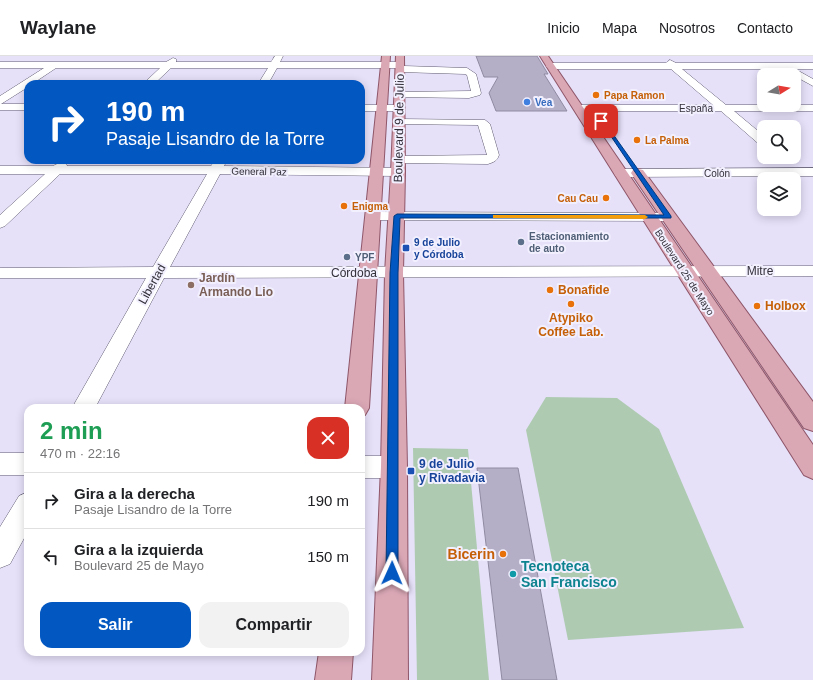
<!DOCTYPE html>
<html lang="es">
<meta charset="utf-8">
<style>
:root{--surface:#fff;--page:#f2f2f2;--text:#202124;--muted:#757577;--line:#e0e0e0;--accent:#0357c1}
body{margin:0;font-family:Helvetica,sans-serif;background:var(--page);color:var(--text);height:100vh;display:flex;flex-direction:column;font-size:15px;white-space:nowrap}
*{box-sizing:border-box;margin:0}
p{font-size:13px;color:var(--muted)}
.icon{flex:none;width:22px;height:22px;fill:none;stroke:currentColor;stroke-width:2;stroke-linecap:round;stroke-linejoin:round}
.map{position:relative;flex:1;overflow:hidden}
.side{position:absolute;left:24px;top:348px;width:341px;height:252px;display:flex;flex-direction:column;background:var(--surface);border-radius:12px;box-shadow:0 2px 10px #0003}
.side>*{flex:none}
.guide{position:absolute;left:24px;top:24px;width:341px;height:84px;border-radius:12px;box-shadow:0 2px 10px #0003;background:#0357c1;color:#fff;overflow:hidden}
.needle{width:26px;rotate:79deg}
.controls{position:absolute;left:757px;top:12px;display:grid;gap:8px}
.controls a{display:grid;place-items:center;width:44px;height:44px;border-radius:8px;background:var(--surface);box-shadow:0 2px 10px #0003;font-size:20px}
.pin{position:absolute;display:grid;place-items:center;width:34px;height:34px;color:#fff;margin:-17px;border-radius:8px;box-shadow:0 2px 6px #0006}
.me{position:absolute;width:44px;margin:-22px;rotate:1deg;stroke-linejoin:round;filter:drop-shadow(0 0 3px #0008)}
.turn{display:flex;align-items:center;gap:14px;height:84px;padding:0 16px;font-size:18px}
.turn .icon{width:52px;height:52px;stroke-width:2.5}
.turn b{display:block;font-size:28px;line-height:34px}
.round{display:grid;place-items:center;flex:none;width:42px;height:42px;border-radius:12px;background:var(--page)}
.head{display:flex;align-items:center;justify-content:space-between;height:68px;padding:0 16px}
h1{font-size:24px;font-weight:800;line-height:30px;color:#1e9e55}
.action{display:flex;gap:8px;margin-top:auto;padding:8px 16px}
.action a{flex:1;height:46px;border-radius:12px;background:var(--accent);color:#fff;font-size:16px;font-weight:800;line-height:46px;text-align:center}
.action a+a{background:var(--page);color:var(--text)}
ul{padding:0;list-style:none}
li{display:flex;align-items:center;gap:12px;height:56px;padding:0 16px;border-top:1px solid var(--line)}
li div{flex:1}
li b{display:block;font-size:15px}
li em{font-style:normal}
header{display:flex;align-items:center;gap:24px;box-sizing:border-box;height:56px;padding:0 20px;background:var(--surface);border-bottom:1px solid var(--line)}
header strong{font-size:19px}
nav{display:flex;gap:22px;margin-inline-start:auto;font-size:14px}
.map>svg:first-child{display:block}
.green{fill:#aecbb2}
.building{fill:#b4afc7;stroke:#908aa1}
.lines{fill:none;stroke-linecap:round;stroke-linejoin:round}
.minor-casing{stroke:#615c71;stroke-width:1}
.major-casing{stroke:#8f5769;stroke-width:2}
.minor{fill:#fff;fill-rule:evenodd}
.major{fill:#daa7b5;fill-rule:evenodd}
.route{fill:#0357c1;stroke:#02397d}
.slow{fill:#f59e0b}
.food-dot{fill:#e8710a;stroke:#f2effe;stroke-width:1.5}
.shop-dot{fill:#3f7fe0;stroke:#f2effe;stroke-width:1.5}
.service-dot{fill:#5c6f8a;stroke:#f2effe;stroke-width:1.5}
.transit-dot{fill:#1a4fb4;stroke:#f2effe;stroke-width:1.5}
.education-dot{fill:#8d6e63;stroke:#f2effe;stroke-width:1.5}
.culture-dot{fill:#0f9aa8;stroke:#f2effe;stroke-width:1.5}
.labels{text-anchor:middle;stroke-width:4;stroke-linejoin:round;paint-order:stroke}
.far-food-label{font-size:10px;font-weight:bold;fill:#c56008;stroke:#f2effe;text-anchor:start}
.far-shop-label{font-size:10px;font-weight:bold;fill:#366cbe;stroke:#f2effe;text-anchor:start}
.far-street-label{font-size:10px;fill:#33303a;stroke:#f2effe}
.far-service-label{font-size:10px;font-weight:bold;fill:#4e5e75;stroke:#f2effe;text-anchor:start}
.far-transit-label{font-size:10px;font-weight:bold;fill:#164399;stroke:#f2effe;text-anchor:start}
.street-label{font-size:12px;fill:#33303a;stroke:#f2effe}
.education-label{font-size:12px;font-weight:bold;fill:#785e54;stroke:#f2effe;text-anchor:start}
.food-label{font-size:12px;font-weight:bold;fill:#c56008;stroke:#f2effe;text-anchor:start}
.transit-label{font-size:12px;font-weight:bold;fill:#164399;stroke:#f2effe;text-anchor:start}
.near-food-label{font-size:14px;font-weight:bold;fill:#c56008;stroke:#f2effe;text-anchor:end}
.near-culture-label{font-size:14px;font-weight:bold;fill:#0d838f;stroke:#f2effe;text-anchor:start}
</style>
<header>
<strong>Waylane</strong>
<nav><a>Inicio</a><a>Mapa</a><a>Nosotros</a><a>Contacto</a></nav>
</header>
<div class="map">
<svg width="813" height="624" viewBox="0 0 813 624">
<rect width="100%" height="100%" fill="#e6e0f9"/>
<!-- green -->
<path class="green" d="M546,341l71,1 42,31 85,199 -176,12 -42,-210z
M413,392l55,1 21,231h-72z"/>
<!-- building -->
<path class="building" d="M476,0h61l11,18h-4l23,37h-71l-7,-18 9,-16h-14z
M477,412h41l39,212h-55z"/>
<g class="lines">
<!-- minor casing -->
<g class="minor-casing">
<path id="minor" d="M275,0h8l-3,6h120l3,1 1,3 63,2 9,6 5,19 -1,2 -11,3 -74,-1 -1,-2 1,-2 4,-1 72,-1 -4,-16 -2,-1 -65,-2 -3,-1 -1,-3h-119l-9,16h-10l10,-16h-97l-17,16h-11l17,-16h-104l-24,16h-4v3l-27,17h27v6h-28v-14l44,-28h-44v-6h166l7,-4 3,1v3h95z
M670,4l6,3h137v6h-18l18,10v7l-31,-17h-100l44,36h87v6h-79l30,25v10l-4,-1 -39,-34h-143l-5,-3 5,-3h135l-42,-36h-121l-4,-3 4,-3h116z
M361,49h38l5,3 -5,3h-38z
M399,63l86,1 5,4 9,31c-2,6 -5,7 -11,9l-94,-1 -2,-3 2,-3 4,-1 89,-1 -9,-30 -83,-1 -2,-2z
M215,104h12l-3,6 174,2 5,1 2,3 -2,3 -5,1 -178,-2 -50,93 643,-1v10l-649,2 -69,130h-23l74,-130h-146v-10l153,-1 54,-93h-147l-55,52 -5,2v-13l45,-41h-45v-8h53l8,-4 5,1 1,3h144z
M813,112v8l-192,1 -5,-1 -2,-3 2,-3 5,-1z
M373,156l296,1 5,1 2,3 -2,3 -5,1 -296,-1 -5,-1 -2,-3 2,-3z
M0,397h28v22h-28z
M361,400h33l9,3 3,8 -3,8 -9,3h-33z
M28,436v39l-18,33 -10,4v-41l19,-31z"/>
</g>
<!-- major casing -->
<g class="major-casing">
<path id="major" d="M382,0h8l-21,352 -4,7 -4,1v-8h-16z
M396,0h8l1,116 -2,101 4,194 1,213h-36l9,-213 4,-194 6,-101z
M540,0h8l265,389v34l-9,-4z
M638,113l5,1 170,232v29l-9,-3 -173,-255 2,-3z
M319,596h34l-2,28h-36z"/>
</g>
<!-- minor -->
<use href="#minor" class="minor"/>
<!-- major -->
<use href="#major" class="major"/>
</g>
<!-- route -->
<path class="route" d="M600,64h3l68,96v2h-271l-2,55v300l-1,5 -5,2 -4,-2 -2,-5 4,-300 4,-57 3,-2 267,1z"/>
<!-- slow -->
<path class="slow" d="M493,159h152l3,2 -3,2 -149,-1h-3z"/>
<!-- markers -->
<g class="food-dot">
<circle cx="596" cy="39" r="4"/>
<circle cx="637" cy="84" r="4"/>
<circle cx="606" cy="142" r="4"/>
<circle cx="344" cy="150" r="4"/>
<circle cx="550" cy="234" r="4"/>
<circle cx="571" cy="248" r="4"/>
<circle cx="757" cy="250" r="4"/>
<circle cx="503" cy="498" r="4"/>
</g>
<circle class="shop-dot" cx="527" cy="46" r="4"/>
<g class="service-dot">
<circle cx="521" cy="186" r="4"/>
<circle cx="347" cy="201" r="4"/>
</g>
<g class="transit-dot">
<rect x="402" y="188" width="8" height="8" rx="2"/>
<rect x="407" y="411" width="8" height="8" rx="2"/>
</g>
<circle class="education-dot" cx="191" cy="229" r="4"/>
<circle class="culture-dot" cx="513" cy="518" r="4"/>
<g class="labels">
<!-- far-food labels -->
<g class="far-food-label">
<text x="604" y="43">Papa Ramon</text>
<text x="645" y="88">La Palma</text>
<text x="598" y="146" text-anchor="end">Cau Cau</text>
<text x="352" y="154">Enigma</text>
</g>
<!-- far-shop labels -->
<g class="far-shop-label">
<text x="535" y="50">Vea</text>
</g>
<!-- far-street labels -->
<g class="far-street-label">
<text x="696" y="56">España</text>
<text transform="translate(259 115) rotate(1)" y="4">General Paz</text>
<text x="717" y="121">Colón</text>
<text transform="translate(685 216) rotate(57)" y="4">Boulevard 25 de Mayo</text>
</g>
<!-- far-service labels -->
<g class="far-service-label">
<text x="529" y="184">Estacionamiento<tspan x="529" dy="12">de auto</tspan></text>
<text x="355" y="205">YPF</text>
</g>
<!-- far-transit labels -->
<g class="far-transit-label">
<text x="414" y="190">9 de Julio<tspan x="414" dy="12">y Córdoba</tspan></text>
</g>
<!-- street labels -->
<g class="street-label">
<text transform="translate(399 72) rotate(-89)" y="4">Boulevard 9 de Julio</text>
<text x="760" y="219">Mitre</text>
<text x="354" y="221">Córdoba</text>
<text transform="translate(152 228) rotate(-61)" y="4">Libertad</text>
</g>
<!-- education labels -->
<g class="education-label">
<text x="199" y="226">Jardín<tspan x="199" dy="14">Armando Lio</tspan></text>
</g>
<!-- food labels -->
<g class="food-label">
<text x="558" y="238">Bonafide</text>
<text x="765" y="254">Holbox</text>
<text x="571" y="266" text-anchor="middle">Atypiko<tspan x="571" dy="14">Coffee Lab.</tspan></text>
</g>
<!-- transit labels -->
<g class="transit-label">
<text x="419" y="412">9 de Julio<tspan x="419" dy="14">y Rivadavia</tspan></text>
</g>
<!-- near-food labels -->
<g class="near-food-label">
<text x="495" y="503">Bicerin</text>
</g>
<!-- near-culture labels -->
<g class="near-culture-label">
<text x="521" y="515">Tecnoteca<tspan x="521" dy="16">San Francisco</tspan></text>
</g>
</g>
</svg>
<div class="controls">
<a><svg class="needle" viewBox="-14 -14 28 28"><path d="M0-13l5 13h-10z" fill="#e53935"/><path d="M0 13l5-13h-10z" fill="#757577"/></svg></a>
<a><svg class="icon" aria-label="search" viewBox="0 0 24 24"><circle cx="10" cy="10" r="6"/><path d="M15 15l6 6"/></svg></a>
<a><svg class="icon" aria-label="layers" viewBox="0 0 24 24"><path d="M12 4l9 5-9 5-9-5zM3 14l9 5 9-5"/></svg></a>
</div>
<div class="pin" style="left:601px;top:65px;background:#d93025"><svg class="icon" aria-label="arrive" viewBox="0 0 24 24"><path d="M6 21V4h12l-3 4 3 4H6"/></svg></div>
<svg class="me" style="left:392px;top:517px" viewBox="-20 -20 40 40"><path d="M0-17L14 15 0 8-14 15z" fill="#0357c1" stroke="#fff" stroke-width="4"/></svg>
<div class="guide">
<div class="turn"><svg class="icon" aria-label="right" viewBox="0 0 24 24"><path d="M7 20v-9h11M14 6l5 5-5 5"/></svg><div><b>190 m</b>Pasaje Lisandro de la Torre</div></div>
</div>
<section class="side">
<div class="head"><div><h1>2 min</h1><p>470 m · 22:16</p></div><a class="round" style="background:#d93025;color:#fff"><svg class="icon" aria-label="close" viewBox="0 0 24 24"><path d="M6 6l12 12M18 6L6 18"/></svg></a></div>
<ul>
<li><svg class="icon" aria-label="right" viewBox="0 0 24 24"><path d="M7 20v-9h11M14 6l5 5-5 5"/></svg><div><b>Gira a la derecha</b><p>Pasaje Lisandro de la Torre</p></div><em>190 m</em></li>
<li><svg class="icon" aria-label="left" viewBox="0 0 24 24"><path d="M17 20v-9H6M10 6l-5 5 5 5"/></svg><div><b>Gira a la izquierda</b><p>Boulevard 25 de Mayo</p></div><em>150 m</em></li>
</ul>
<div class="action"><a>Salir</a><a>Compartir</a></div>
</section>
</div>
